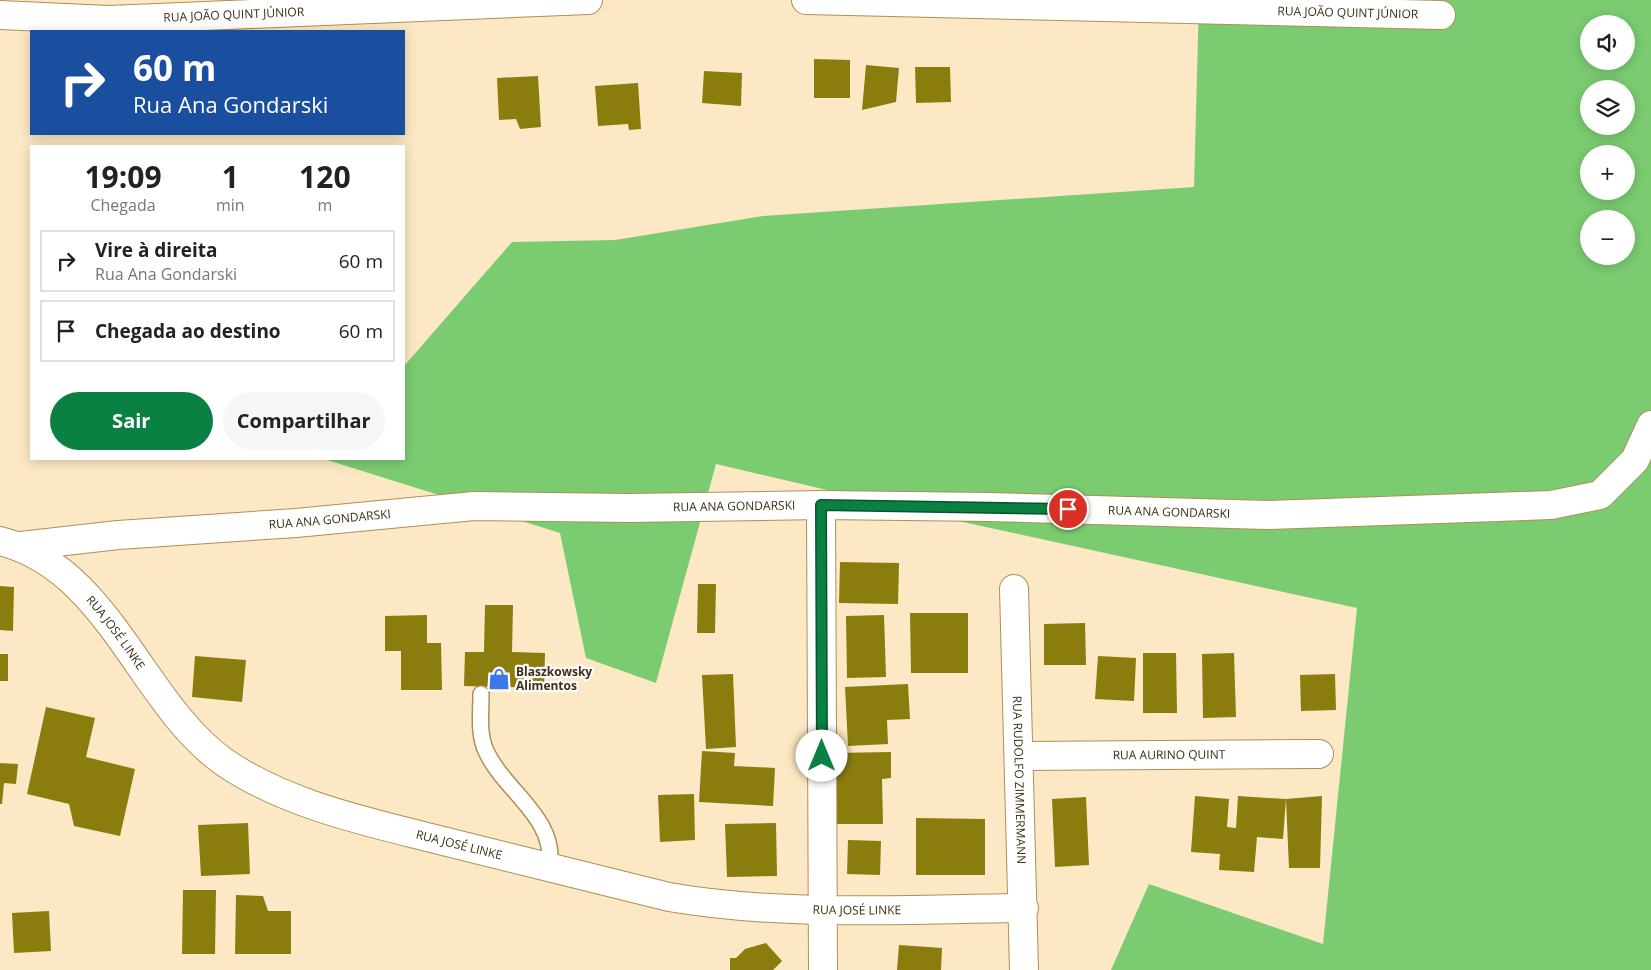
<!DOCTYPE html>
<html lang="pt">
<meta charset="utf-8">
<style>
:root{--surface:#fff;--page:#f6f6f6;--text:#222;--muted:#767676;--line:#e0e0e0;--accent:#0b8043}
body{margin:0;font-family:"Open Sans",sans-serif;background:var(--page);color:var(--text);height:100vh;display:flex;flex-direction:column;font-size:19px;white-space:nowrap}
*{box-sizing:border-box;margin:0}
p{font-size:16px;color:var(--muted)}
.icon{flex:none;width:28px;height:28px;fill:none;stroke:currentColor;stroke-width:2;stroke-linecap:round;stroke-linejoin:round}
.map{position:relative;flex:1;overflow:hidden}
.panel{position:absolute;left:30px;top:145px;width:375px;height:315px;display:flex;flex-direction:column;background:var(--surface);border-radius:0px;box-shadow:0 2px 12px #0003}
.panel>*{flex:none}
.guide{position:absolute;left:30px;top:30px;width:375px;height:105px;border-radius:0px;box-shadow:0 2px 12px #0003;background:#1a4fa0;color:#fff;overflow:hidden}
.fabs{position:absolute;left:1580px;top:15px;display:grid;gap:10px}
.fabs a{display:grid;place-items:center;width:55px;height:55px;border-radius:50%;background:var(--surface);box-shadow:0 2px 12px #0003;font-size:25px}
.pin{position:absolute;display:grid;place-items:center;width:42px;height:42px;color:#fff;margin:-21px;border:2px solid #fff;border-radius:50%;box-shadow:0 1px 5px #0007}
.me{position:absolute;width:55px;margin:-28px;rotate:0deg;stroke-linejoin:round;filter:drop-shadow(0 0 4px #0008)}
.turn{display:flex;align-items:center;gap:18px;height:105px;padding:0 20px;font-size:22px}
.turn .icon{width:65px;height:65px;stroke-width:2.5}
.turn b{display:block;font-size:35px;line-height:42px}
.eta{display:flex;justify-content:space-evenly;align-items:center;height:85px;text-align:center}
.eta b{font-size:30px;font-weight:700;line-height:35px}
.action{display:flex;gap:10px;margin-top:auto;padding:10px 20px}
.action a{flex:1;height:58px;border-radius:30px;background:var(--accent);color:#fff;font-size:20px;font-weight:700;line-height:58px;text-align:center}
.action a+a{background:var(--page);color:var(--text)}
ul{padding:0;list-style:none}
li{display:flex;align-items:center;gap:15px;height:62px;margin:0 10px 8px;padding:0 10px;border:2px solid var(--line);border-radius:0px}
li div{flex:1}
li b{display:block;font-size:19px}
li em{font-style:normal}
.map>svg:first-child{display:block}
.forest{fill:#7bcc71;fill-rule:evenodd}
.building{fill:#8b7d0d}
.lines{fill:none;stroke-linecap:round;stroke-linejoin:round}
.lane-casing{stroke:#af8f54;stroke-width:18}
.street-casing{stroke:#af8f54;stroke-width:30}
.lane{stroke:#fff;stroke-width:15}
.street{stroke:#fff;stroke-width:28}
.route-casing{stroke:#07532c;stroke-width:12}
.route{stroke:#0b8043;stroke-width:9}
.labels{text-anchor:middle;stroke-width:4.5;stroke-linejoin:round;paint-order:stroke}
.street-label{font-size:12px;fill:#3d2f16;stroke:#fff}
.poi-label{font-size:12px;font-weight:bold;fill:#3d2f16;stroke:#fff;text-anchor:start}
</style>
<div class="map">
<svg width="1651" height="970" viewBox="0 0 1651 970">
<rect width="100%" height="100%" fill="#fce8c4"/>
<!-- forest -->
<path class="forest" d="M1199,0h452v970h-540l38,-86 174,60 34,-336 -385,-84 -256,-60 -60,219 -70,-25 -26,-125 -236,-74h80v-93l108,-124 103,-2 148,-24 431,-29zM1589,24h37v37h-37zM1589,89h37v37h-37zM1589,154h37v37h-37zM1589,219h37v37h-37z"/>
<!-- building -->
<path class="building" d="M814,59l36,1v38h-36z
M866,65l33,3 -3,34 -34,8z
M915,67h35l1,35 -35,1z
M704,71l38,2 -1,33 -39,-3z
M538,76l3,51 -21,2 -4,-10 -17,1 -2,-42z
M638,83l3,46 -12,1 -1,-6 -30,2 -3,-40z
M840,562l59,1 -1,41 -59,-1z
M698,584h18l-1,49h-18z
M0,586l14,1 -1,44 -13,-1z
M485,605h28l-1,47 33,1 -1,35 -80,-2 1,-34h19z
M910,613h58v60h-57z
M427,615v28h14l1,47h-41v-39h-16v-35z
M884,615l2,62 -39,1 -1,-62z
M1085,623l1,42h-42v-41z
M1143,653h33l1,60h-34z
M1234,653l2,64 -33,1 -1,-64z
M0,654h8v27h-8z
M195,656l51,4 -4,42 -50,-5z
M1098,656l38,2 -2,43 -39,-2z
M733,674l3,73 -30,2 -4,-74z
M1335,674l1,36 -35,1 -1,-36z
M908,684l2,35 -23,1 1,24 -40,2 -3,-59z
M46,707l49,11 -9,39 49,12 -15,67 -46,-10 -5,-22 -42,-10z
M702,751l33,2 -1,13 41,2 -2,38 -74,-4z
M891,752v26l-9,1 1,45h-46l-1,-71z
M0,763l18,1 -2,20 -12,-1 -2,21h-2z
M694,794l1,46 -35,2 -2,-47z
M1195,796l34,3 -2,28 9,1 2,-32 48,3 -3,40 -26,-2 -3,35 -35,-2 1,-16 -29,-2z
M1322,796l-2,72h-31l-3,-69z
M1086,797l3,68 -34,2 -3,-68z
M916,818l69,1v56h-69z
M248,823l2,51 -49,2 -3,-51z
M776,823l1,53 -50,1 -2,-53z
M848,840l33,1 -1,34 -33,-1z
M183,890h33l-1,64h-33z
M236,895l27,1 5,15h23v43h-56z
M49,911l2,40 -37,2 -2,-40z
M766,943l16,18 -9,9h-43v-12h6l9,-9z
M899,945l43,3 -1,22h-44z"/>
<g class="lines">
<!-- lane casing -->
<g class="lane-casing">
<path id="lane" d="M481,694c0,19 -3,40 5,57 18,40 72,68 63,116"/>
</g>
<!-- street casing -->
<g class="street-casing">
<g id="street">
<path id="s1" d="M806,0l635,15"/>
<path id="s2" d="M0,15l109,5 479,-20"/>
<path d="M821,505l2,465"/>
<path id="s3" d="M0,541c109,27 140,161 224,221 61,42 140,59 211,77 78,20 156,38 234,58 117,20 237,12 355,11"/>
<path id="s4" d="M21,546l97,-11 178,-12 178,-17 155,2 192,-3 168,2 278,8 284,-10 49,-10 35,-35 16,-35"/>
<path id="s5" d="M1014,589l10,381"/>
<path id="s6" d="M1020,756l299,-2"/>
</g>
</g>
<!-- lane -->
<use href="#lane" class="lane"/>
<!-- street -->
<use href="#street" class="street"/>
</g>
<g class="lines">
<!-- route casing -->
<g class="route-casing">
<path id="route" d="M822,756l-1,-251 247,4"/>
</g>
<!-- route -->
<use href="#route" class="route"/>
</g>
<!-- icons -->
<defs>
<g id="shop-bare" transform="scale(1.725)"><path d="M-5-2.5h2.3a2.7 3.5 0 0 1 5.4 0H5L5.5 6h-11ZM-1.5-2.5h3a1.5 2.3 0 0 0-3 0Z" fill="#3c78e7" stroke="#fff" stroke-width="2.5" paint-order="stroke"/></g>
</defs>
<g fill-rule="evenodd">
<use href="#shop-bare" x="499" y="679"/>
</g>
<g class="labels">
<!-- street labels -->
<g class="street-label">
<text dy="4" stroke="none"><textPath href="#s1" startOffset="542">RUA JOÃO QUINT JÚNIOR</textPath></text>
<text dy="4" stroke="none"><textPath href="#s2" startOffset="234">RUA JOÃO QUINT JÚNIOR</textPath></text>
<text dy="4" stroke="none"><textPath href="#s4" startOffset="715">RUA ANA GONDARSKI</textPath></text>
<text dy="4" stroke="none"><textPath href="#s4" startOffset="1150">RUA ANA GONDARSKI</textPath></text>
<text dy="4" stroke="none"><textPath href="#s4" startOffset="310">RUA ANA GONDARSKI</textPath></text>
<text dy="4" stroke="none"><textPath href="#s3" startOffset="151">RUA JOSÉ LINKE</textPath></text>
<text dy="4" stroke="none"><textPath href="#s6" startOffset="149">RUA AURINO QUINT</textPath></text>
<text dy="4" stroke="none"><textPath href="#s5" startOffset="191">RUA RUDOLFO ZIMMERMANN</textPath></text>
<text dy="4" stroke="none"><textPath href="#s3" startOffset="571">RUA JOSÉ LINKE</textPath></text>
<text dy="4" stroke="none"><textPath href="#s3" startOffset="976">RUA JOSÉ LINKE</textPath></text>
</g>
<!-- poi labels -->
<g class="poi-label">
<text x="516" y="676">Blaszkowsky<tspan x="516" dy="14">Alimentos</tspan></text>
</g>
</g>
</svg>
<div class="fabs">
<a><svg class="icon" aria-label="sound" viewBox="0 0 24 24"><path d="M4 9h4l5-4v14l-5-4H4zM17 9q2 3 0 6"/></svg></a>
<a><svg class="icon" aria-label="layers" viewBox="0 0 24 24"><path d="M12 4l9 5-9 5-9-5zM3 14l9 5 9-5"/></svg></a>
<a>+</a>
<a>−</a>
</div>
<div class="pin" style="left:1068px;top:509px;background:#d93025"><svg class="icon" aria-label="arrive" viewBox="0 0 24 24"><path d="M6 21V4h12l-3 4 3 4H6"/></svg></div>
<svg class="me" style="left:822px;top:756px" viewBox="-20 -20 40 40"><circle r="19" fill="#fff"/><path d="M0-13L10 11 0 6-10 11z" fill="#0b8043"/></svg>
<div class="guide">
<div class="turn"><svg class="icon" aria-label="right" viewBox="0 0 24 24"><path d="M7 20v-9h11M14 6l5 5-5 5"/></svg><div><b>60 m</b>Rua Ana Gondarski</div></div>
</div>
<section class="panel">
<div class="eta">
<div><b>19:09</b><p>Chegada</p></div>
<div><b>1</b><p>min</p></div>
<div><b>120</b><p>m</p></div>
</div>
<ul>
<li><svg class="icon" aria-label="right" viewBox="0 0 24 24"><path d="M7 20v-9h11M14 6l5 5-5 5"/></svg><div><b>Vire à direita</b><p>Rua Ana Gondarski</p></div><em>60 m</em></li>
<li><svg class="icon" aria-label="arrive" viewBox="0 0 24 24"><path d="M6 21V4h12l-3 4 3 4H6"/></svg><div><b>Chegada ao destino</b></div><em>60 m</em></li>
</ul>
<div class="action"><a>Sair</a><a>Compartilhar</a></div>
</section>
</div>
